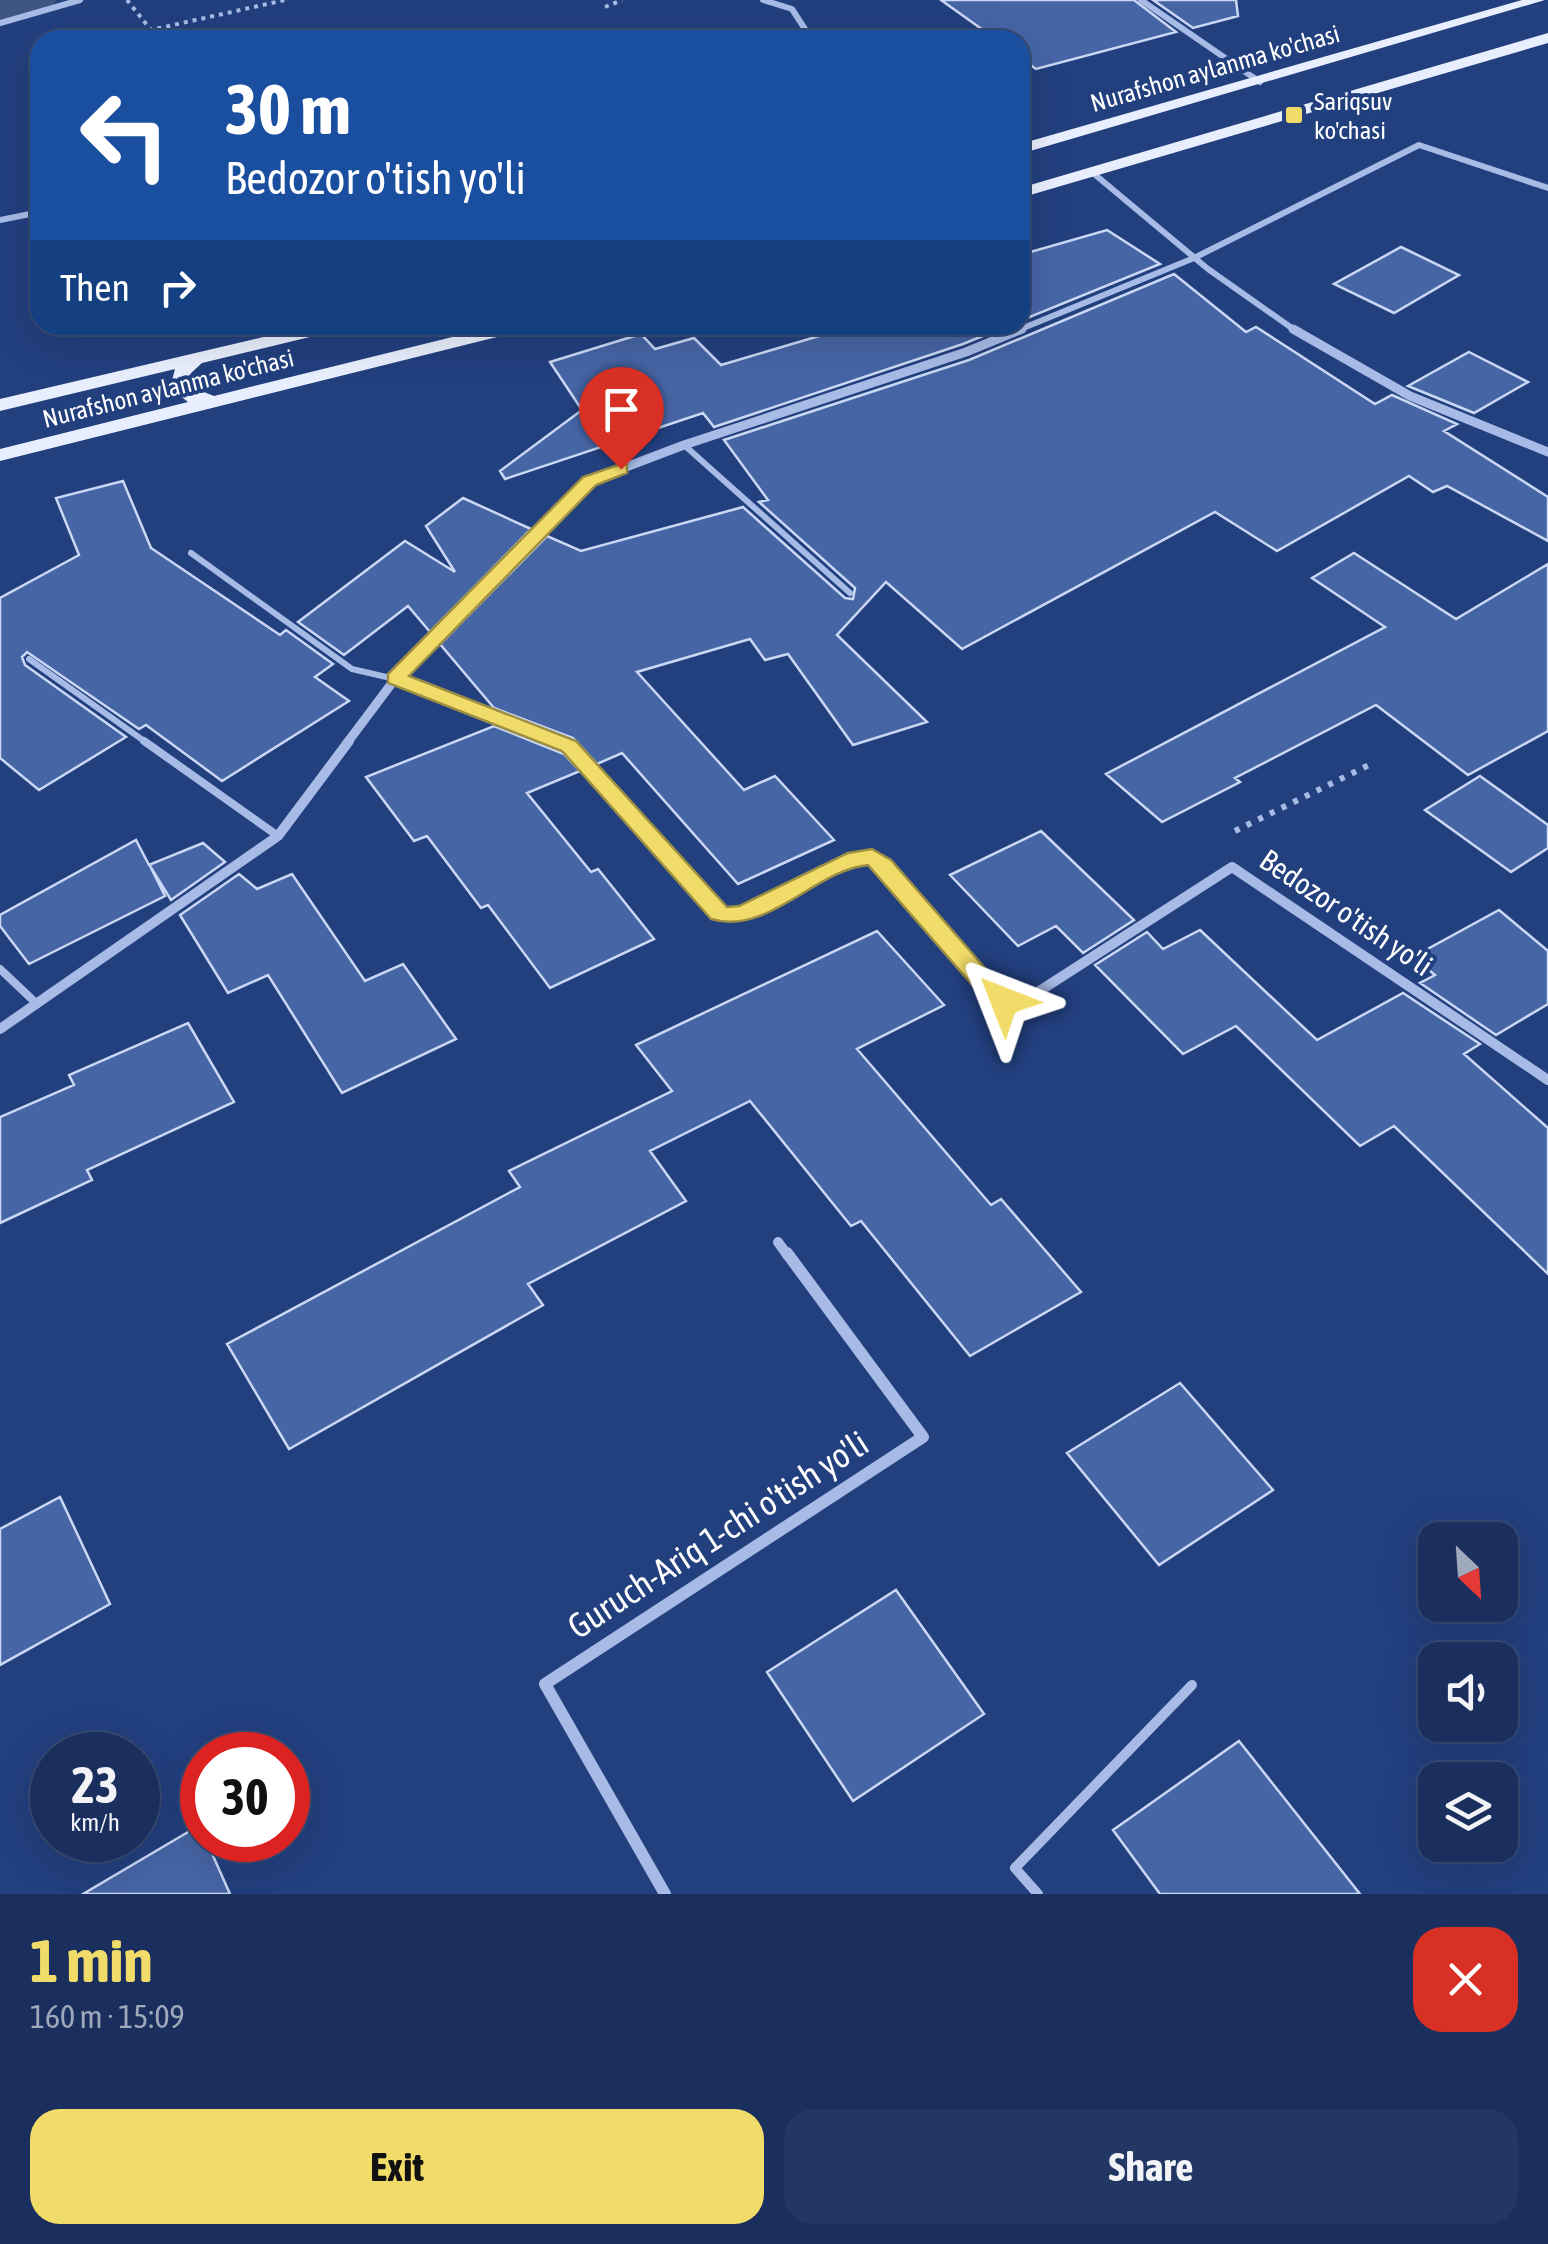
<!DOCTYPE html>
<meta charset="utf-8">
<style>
:root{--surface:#1a2f5e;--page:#233764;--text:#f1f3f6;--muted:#9fa9bc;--line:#384a73;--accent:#f2dc69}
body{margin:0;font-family:"Asap Condensed",sans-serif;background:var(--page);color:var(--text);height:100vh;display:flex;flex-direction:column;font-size:38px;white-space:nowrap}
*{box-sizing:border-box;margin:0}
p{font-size:32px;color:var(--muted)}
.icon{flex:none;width:55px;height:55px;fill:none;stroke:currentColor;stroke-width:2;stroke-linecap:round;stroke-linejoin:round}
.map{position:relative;height:1894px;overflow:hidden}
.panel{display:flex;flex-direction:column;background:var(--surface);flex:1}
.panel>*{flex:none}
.top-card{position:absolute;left:30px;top:30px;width:1000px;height:305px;border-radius:30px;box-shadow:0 10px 40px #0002,0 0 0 2px var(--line);background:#1a4fa0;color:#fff;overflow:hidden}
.needle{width:65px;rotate:155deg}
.tools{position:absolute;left:1418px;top:1522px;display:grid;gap:20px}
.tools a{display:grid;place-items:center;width:100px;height:100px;border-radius:20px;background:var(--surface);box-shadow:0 10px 40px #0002,0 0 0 2px var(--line);font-size:50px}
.speed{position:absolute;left:30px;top:1732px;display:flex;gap:20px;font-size:50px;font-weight:700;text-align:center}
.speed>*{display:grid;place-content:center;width:130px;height:130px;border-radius:50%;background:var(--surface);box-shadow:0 10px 40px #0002,0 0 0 2px var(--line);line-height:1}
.speed small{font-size:25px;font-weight:400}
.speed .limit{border:15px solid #d22;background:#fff;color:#111}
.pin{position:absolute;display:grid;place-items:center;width:85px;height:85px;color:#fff;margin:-102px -42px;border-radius:50% 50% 50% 0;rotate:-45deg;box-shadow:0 0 10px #0007}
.pin .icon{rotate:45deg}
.me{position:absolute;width:110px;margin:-55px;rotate:315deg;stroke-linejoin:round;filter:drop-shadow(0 0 8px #0008)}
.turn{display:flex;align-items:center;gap:35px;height:210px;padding:0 30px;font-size:45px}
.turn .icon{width:130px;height:130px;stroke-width:2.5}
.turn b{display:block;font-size:70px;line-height:85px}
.then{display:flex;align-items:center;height:95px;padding:0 30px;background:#0003;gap:20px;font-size:38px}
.round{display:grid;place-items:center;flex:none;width:105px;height:105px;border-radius:30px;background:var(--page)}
.head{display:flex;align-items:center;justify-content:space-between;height:170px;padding:0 30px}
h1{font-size:60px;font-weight:700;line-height:75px;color:var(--accent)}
.action{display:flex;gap:20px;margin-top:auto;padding:20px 30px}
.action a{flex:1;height:115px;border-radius:30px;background:var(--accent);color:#111;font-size:40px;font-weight:700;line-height:115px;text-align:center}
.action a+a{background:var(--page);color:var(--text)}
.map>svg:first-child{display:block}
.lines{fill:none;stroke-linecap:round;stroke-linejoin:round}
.canal{fill:#3f5583;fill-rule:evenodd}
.building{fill:#4665a5;stroke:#cad8f5;stroke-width:2.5}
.path-far1{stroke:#a7bbe6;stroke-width:4;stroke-dasharray:4 5;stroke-linecap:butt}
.path{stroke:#a7bbe6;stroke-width:6;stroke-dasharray:5 8;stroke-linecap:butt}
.lane-far2{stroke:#a7bbe6;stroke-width:6}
.lane-far1{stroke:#a7bbe6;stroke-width:8}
.lane{stroke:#a7bbe6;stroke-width:10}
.street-far3{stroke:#a7bbe6;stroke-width:6}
.street-far2{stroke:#a7bbe6;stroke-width:9}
.street-far1{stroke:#a7bbe6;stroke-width:10}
.street{stroke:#a7bbe6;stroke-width:12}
.primary{fill:#e8eefd;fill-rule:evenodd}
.route{fill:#f2dc69;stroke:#9d8f44;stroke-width:2.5}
.poi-dot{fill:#f2dc69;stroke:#223f7e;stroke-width:4}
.labels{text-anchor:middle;stroke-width:8;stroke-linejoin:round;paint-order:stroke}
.far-street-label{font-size:25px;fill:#fff;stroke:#223f7e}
.far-poi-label{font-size:25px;fill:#fff;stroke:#223f7e;text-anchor:start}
.street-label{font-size:30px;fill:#fff;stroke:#223f7e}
.near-street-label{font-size:35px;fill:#fff;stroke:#223f7e}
</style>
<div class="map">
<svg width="1548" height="1894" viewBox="0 0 1548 1894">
<rect width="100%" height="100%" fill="#223f7e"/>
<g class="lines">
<!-- canal -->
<path class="canal" d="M0,0h57l-6,7 -51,15z"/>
</g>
<!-- building -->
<path class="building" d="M941,0h193l42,32 -140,37 -16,-12v-17h-23z
M1153,0h83l2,16 -45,12z
M1107,230l53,34 -140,57v-66z
M1401,247l58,28 -65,38 -60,-29z
M1174,274l72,58 10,-5 119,77 17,-9 65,29 -13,7 104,66v44l-101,-55 -14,6 -24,-16 -132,75 -62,-39 -253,137 -76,-67 -49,53 90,87 -74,23 -65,-91 -23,6 -15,-21 -113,33 107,118 31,-14 59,64 -96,44 -116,-131 -25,11 -24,-26 -79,-30 -54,-64 107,-108 34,15 162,-44 102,91 8,1 2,-11 -96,-86 9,-2 -44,-60 245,-80z
M856,325h154l-47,19 -249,83 -11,-14 -198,66 -5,-8 82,-61 -32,-48 91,-28 14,15 39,-11 27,27z
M1469,352l59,30 -54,31 -66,-27z
M123,481l28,67 129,87 6,-5 47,34 -18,13 34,24 -127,80 -76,-56 -7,4 -112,-77 -5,5 3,8 101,72 -87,53 -39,-32v-160l79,-43 -23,-57z
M463,498l68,31 -101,103 -22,-26 -64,49 -46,-33 107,-81 50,31 -29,-46z
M1354,553l102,66 92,-55v167l-80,44 -92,-70 -141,73 5,4 -78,40 -56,-48 279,-147 -73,-49z
M494,726l70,28 16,17 -53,22 64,79 7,-3 56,70 -104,49 -62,-83 -7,3 -54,-72 -13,5 -48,-64z
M1480,776l68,49v23l-37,24 -86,-62z
M1041,831l93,89 -51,33 -27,-27 -38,20 -68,-71z
M136,840l13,25 54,-22 22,19 -54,38 -21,-34 15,30 -136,68 -29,-38v-11z
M239,874l18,15 35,-15 73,107 38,-17 53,75 -114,54 -74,-118 -40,18 -48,-78z
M1499,910l49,41v53l-52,31 -76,-52 15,-8 -22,-18z
M1200,930l117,110 86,-47 77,51 -16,10 84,74v146l-154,-148 -34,20 -124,-120 -53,28 -88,-89 52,-33 16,17z
M877,931l67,74 -87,44 134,156 10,-6 80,93 -111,64 -109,-135 -10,5 -101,-125 -100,50 36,50 -158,83 15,21 -254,144 -62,-105 293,-157 -11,-16 163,-80 -36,-46z
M188,1023l46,79 -147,68 5,10 -92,43v-106l74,-32 -5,-10z
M1180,1383l93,107 -114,75 -92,-112z
M60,1497l50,107 -110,61v-136z
M896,1590l88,124 -131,87 -86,-129z
M1239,1741l121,153h-200l-47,-64z
M200,1825l2,15h4l24,54h-147z"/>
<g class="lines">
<!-- path-far1 -->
<path class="path-far1" d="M127,0l24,30 134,-30
M605,7l17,-7"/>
<!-- path -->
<path class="path" d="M1235,831l136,-67"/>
<!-- lane-far2 -->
<path class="lane-far2" d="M684,445l166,148
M191,553l161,116 43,10
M29,659l118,84"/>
<!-- lane-far1 -->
<path class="lane-far1" d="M144,741l134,95
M0,969l37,35"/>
<!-- lane -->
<path class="lane" d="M1038,1894l-23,-26 177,-183"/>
<!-- street-far3 -->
<path class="street-far3" d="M763,0l29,9 20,31
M1141,0l119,82
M0,23l80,-23
M1093,173l115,96 88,62
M0,220l40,-8
M1016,331l178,-73 225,-113 129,43"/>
<!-- street-far2 -->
<path class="street-far2" d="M1293,329l117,67 138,56
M395,679l166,64
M347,743l48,-64 194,-198 95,-36 282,-93 56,-23"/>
<!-- street-far1 -->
<path class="street-far1" d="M555,741l14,5 150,167h26l111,-54 15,-2 13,9 106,123 14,12h20l208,-134 316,213
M0,1029l278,-193 71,-95
M778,1242l10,14"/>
<!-- street -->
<path class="street" d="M665,1894l-120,-210 378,-247 -136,-184"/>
<!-- primary -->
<path class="primary" d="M1522,0h23l-525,154v-10z
M1548,33v10l-528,155v-10z
M314,325h32l-3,4 -141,34 -11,10 -2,13 25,10 287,-71h31l-3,4 -529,132v-12l188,-47 -18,-14 5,-19 -175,42v-12z"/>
</g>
<!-- route -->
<path class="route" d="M621,464l6,1v8l-31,12 -187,191 167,65 151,166 12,-1 109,-53 24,-4 19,11 107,123 18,18 -3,6h-17l-15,-12 -113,-130c-53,5 -100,71 -157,54l-149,-168 -174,-68v-9l195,-197z"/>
<!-- markers -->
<rect class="poi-dot" x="1284" y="105" width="20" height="20" rx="5"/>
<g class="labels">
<!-- far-street labels -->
<g class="far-street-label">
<text transform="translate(1215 68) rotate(-16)" y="9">Nurafshon aylanma ko'chasi</text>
<text transform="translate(168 388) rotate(-14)" y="9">Nurafshon aylanma ko'chasi</text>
</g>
<!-- far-poi labels -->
<g class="far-poi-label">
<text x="1314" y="110">Sariqsuv<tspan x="1314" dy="29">ko'chasi</tspan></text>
</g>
<!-- street labels -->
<g class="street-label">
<text transform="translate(1346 913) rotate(34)" y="10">Bedozor o'tish yo'li</text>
</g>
<!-- near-street labels -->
<g class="near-street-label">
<text transform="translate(718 1535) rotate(-33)" y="12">Guruch-Ariq 1-chi o'tish yo'li</text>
</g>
</g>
</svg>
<div class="tools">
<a><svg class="needle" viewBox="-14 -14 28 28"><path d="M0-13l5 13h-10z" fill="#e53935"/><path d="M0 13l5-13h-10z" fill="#9fa9bc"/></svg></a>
<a><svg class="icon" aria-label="sound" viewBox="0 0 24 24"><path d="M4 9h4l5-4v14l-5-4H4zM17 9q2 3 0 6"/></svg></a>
<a><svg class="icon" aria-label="layers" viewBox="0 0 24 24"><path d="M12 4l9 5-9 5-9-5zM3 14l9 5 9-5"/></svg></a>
</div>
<div class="speed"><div>23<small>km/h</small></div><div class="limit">30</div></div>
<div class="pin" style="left:621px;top:469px;background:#d93025"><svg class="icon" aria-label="arrive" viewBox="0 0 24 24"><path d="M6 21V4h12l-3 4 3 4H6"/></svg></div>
<svg class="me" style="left:1004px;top:1001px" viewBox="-20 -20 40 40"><path d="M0-17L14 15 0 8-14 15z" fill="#f2dc69" stroke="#fff" stroke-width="4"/></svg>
<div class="top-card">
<div class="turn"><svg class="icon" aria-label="left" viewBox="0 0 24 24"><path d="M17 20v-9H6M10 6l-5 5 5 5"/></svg><div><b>30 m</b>Bedozor o'tish yo'li</div></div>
<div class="then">Then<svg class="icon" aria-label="right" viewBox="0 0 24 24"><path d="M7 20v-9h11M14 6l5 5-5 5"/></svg></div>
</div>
</div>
<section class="panel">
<div class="head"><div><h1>1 min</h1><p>160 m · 15:09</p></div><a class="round" style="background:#d93025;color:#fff"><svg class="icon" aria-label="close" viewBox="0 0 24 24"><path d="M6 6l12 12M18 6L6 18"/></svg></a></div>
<div class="action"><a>Exit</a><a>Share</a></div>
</section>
